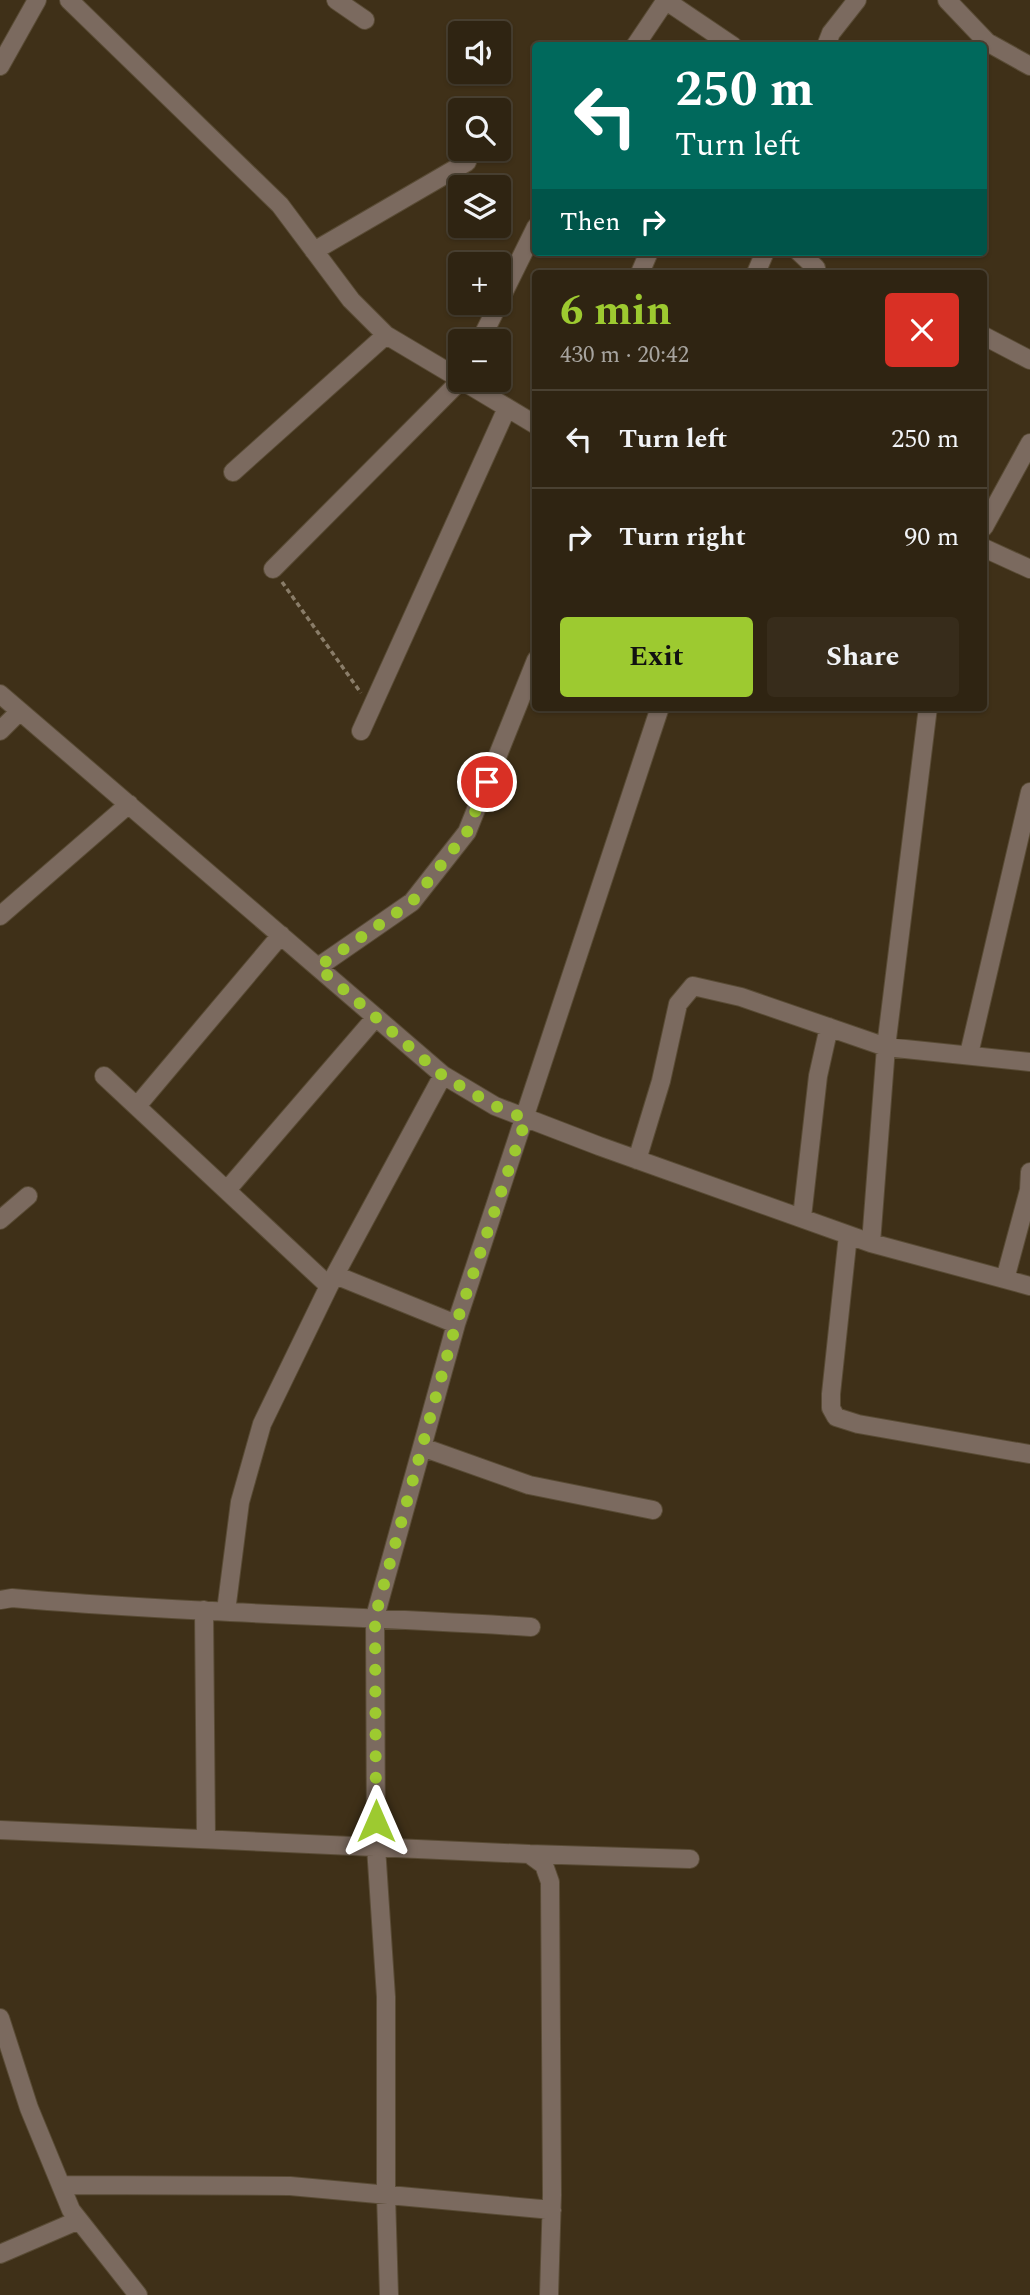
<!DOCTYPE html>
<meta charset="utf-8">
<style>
:root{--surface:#2f2412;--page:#372c1b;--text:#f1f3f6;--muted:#a7a49f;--line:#4a4132;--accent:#9dca30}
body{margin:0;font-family:Spectral,serif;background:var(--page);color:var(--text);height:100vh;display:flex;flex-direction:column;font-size:26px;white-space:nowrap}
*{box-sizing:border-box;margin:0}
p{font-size:23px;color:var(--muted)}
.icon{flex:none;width:38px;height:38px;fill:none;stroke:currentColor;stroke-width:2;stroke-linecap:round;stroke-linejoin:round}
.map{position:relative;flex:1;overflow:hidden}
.details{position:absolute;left:532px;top:270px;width:455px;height:441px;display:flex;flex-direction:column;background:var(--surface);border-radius:7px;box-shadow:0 2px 5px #0004,0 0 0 2px var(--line)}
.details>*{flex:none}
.guide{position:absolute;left:532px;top:42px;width:455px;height:214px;border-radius:7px;box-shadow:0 2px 5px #0004,0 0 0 2px var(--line);background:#00695c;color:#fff;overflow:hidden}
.buttons{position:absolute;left:448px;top:21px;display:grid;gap:14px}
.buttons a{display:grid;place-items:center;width:63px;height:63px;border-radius:7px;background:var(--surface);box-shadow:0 2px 5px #0004,0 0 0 2px var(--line);font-size:35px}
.pin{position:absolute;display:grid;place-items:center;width:60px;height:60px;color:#fff;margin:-30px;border:4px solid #fff;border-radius:50%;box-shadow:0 2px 7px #0007}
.me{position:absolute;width:77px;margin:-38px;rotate:0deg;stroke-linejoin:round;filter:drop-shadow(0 0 5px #0008)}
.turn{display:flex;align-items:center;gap:24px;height:147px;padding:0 28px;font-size:32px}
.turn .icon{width:91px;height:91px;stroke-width:2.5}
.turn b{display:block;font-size:49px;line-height:60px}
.then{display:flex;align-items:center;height:66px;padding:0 28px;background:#0003;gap:14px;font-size:26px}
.round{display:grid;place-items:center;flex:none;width:74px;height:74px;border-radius:7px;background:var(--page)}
.overview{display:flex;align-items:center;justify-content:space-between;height:119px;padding:0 28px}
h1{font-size:42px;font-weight:700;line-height:52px;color:var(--accent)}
.action{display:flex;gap:14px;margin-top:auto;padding:14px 28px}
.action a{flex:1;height:80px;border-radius:7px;background:var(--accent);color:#111;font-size:28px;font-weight:700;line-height:80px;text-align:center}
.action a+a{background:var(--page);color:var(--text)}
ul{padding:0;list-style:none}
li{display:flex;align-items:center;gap:21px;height:98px;padding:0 28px;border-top:2px solid var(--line)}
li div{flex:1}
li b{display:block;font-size:26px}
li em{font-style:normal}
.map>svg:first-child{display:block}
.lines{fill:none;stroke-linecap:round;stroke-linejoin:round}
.minor-casing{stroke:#594b35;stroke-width:20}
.tertiary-casing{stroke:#594b35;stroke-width:20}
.path{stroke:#8a7d69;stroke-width:3.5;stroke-dasharray:5 3.5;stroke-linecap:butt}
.minor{stroke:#7b6a5f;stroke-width:18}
.tertiary{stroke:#7b6a5f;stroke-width:18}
.route{stroke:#9dca30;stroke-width:12;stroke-dasharray:0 21.6}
</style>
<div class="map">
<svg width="1030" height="2295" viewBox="0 0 1030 2295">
<rect width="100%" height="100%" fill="#3f3018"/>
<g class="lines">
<!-- minor casing -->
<g class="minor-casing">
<path id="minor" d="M69,0l211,205 71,95 35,35 74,44
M336,0l29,20
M665,0l68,46
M947,0l40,42 43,24
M635,46l31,-46
M826,46l5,-13 26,-33
M314,251l153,-89
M799,252l17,16 -2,5
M640,273l9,-21
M756,273l9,-21
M499,302l37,-75
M984,336l46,24
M480,341l19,-38
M461,380l75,45
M233,472l153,-137
M984,527l46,-84
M984,548l46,21
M273,569l188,-189
M0,694l443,381 52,31 104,40 272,97 159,43
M0,731l20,-20
M361,731l146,-323
M0,916l129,-112
M318,967l94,-65 55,-70 69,-172
M969,1054l61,-262
M104,1076l225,210
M137,1106l144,-171
M637,1160l24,-79 17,-77 15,-18 48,11 145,50 144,15
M227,1190l149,-173
M802,1217l16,-141 11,-49
M0,1220l28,-24
M848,1235l-17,159v14l5,9 22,7 171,30
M871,1243l15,-196 42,-340
M335,1275l121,49
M1005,1279l24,-89 1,-18
M422,1447l107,38 124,25
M0,1600l12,-2c173,15 346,18 519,29
M204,1610l2,229
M226,1611l14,-109 22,-78 67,-138 114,-211
M0,1830l529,24 15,11 6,17 2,313 -3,100
M529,1854l161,5
M0,2018l29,90 42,102 67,85
M61,2185l229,1 262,24
M0,2254l79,-34
M389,2295l-3,-100v-198l-10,-150 -1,-230 81,-293 204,-617"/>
</g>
<!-- tertiary casing -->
<g class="tertiary-casing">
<path id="tertiary" d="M0,66l37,-66"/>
</g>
<!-- path -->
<path class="path" d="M282,582l79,111"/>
<!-- minor -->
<use href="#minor" class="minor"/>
<!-- tertiary -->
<use href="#tertiary" class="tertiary"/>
</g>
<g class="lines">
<!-- route -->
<path class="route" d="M376,1821l-1,-204 81,-293 70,-205 -31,-13 -52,-30 -125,-109 94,-65 55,-70 20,-50"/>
</g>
</svg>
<div class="buttons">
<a><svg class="icon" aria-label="sound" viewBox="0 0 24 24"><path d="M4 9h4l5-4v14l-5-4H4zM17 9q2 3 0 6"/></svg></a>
<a><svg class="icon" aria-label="search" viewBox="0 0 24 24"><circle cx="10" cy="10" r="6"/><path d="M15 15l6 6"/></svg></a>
<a><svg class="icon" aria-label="layers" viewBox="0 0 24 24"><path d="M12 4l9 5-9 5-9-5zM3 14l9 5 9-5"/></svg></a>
<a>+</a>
<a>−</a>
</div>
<div class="pin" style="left:487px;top:782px;background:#d93025"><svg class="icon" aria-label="arrive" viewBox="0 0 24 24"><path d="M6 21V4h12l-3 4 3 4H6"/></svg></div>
<svg class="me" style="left:376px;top:1821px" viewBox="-20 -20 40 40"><path d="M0-17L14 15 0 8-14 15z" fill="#9dca30" stroke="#fff" stroke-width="4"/></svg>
<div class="guide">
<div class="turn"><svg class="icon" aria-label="left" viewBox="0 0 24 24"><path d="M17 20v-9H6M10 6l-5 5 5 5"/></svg><div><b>250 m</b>Turn left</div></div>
<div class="then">Then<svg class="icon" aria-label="right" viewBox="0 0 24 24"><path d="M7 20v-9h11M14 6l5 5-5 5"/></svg></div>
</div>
<section class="details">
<div class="overview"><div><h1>6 min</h1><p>430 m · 20:42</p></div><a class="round" style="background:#d93025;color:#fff"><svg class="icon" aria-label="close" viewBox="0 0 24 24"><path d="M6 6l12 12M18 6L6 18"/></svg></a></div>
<ul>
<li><svg class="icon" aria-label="left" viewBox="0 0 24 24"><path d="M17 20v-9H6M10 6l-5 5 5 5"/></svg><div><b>Turn left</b></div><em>250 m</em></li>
<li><svg class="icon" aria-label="right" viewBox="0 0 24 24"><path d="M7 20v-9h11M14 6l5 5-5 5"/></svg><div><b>Turn right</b></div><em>90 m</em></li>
</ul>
<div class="action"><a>Exit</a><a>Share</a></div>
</section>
</div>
